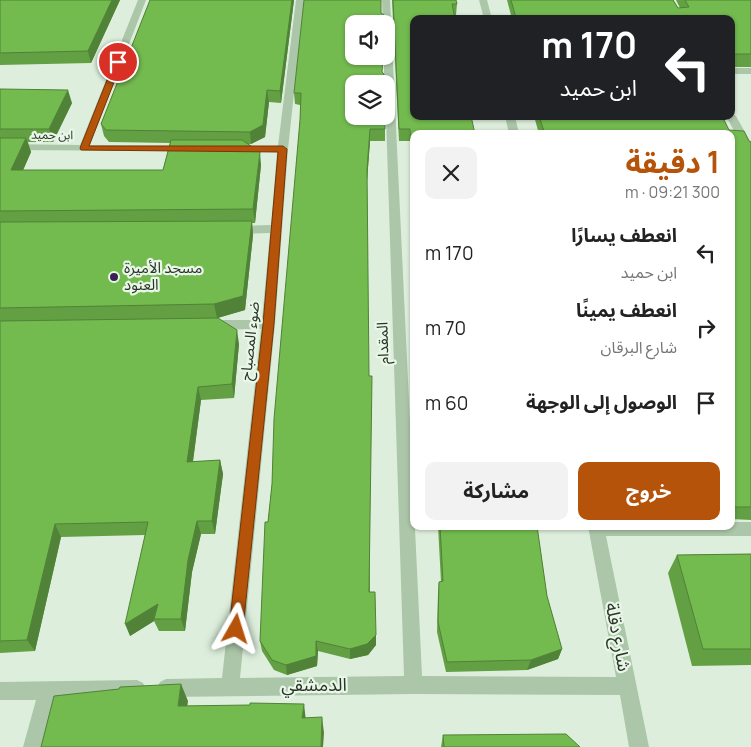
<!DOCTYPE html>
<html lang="ar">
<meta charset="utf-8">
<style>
:root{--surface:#fff;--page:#f2f2f2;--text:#222;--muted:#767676;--accent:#b45309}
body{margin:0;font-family:Manrope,"Noto Sans Arabic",sans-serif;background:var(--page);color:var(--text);direction:rtl;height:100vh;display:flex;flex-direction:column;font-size:19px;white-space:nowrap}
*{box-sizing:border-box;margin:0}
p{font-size:16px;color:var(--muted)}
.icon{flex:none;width:28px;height:28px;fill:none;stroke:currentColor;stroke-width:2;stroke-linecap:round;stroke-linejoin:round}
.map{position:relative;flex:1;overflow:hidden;direction:ltr}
.panel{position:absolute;left:410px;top:130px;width:325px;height:400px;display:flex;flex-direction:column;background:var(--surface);border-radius:10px;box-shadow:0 1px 4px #0004;direction:rtl}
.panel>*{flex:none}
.top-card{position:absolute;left:410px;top:15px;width:325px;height:105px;border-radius:10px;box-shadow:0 1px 4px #0004;direction:rtl;background:#202124;color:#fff;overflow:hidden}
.controls{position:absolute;left:345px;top:15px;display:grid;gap:10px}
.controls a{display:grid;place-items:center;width:50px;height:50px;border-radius:10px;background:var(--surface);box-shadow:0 1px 4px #0004;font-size:25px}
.pin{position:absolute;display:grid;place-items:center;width:42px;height:42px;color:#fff;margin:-21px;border:2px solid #fff;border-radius:50%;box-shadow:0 1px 5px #0007}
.me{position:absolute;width:55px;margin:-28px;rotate:6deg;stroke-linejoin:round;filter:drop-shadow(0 0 4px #0008)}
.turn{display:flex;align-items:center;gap:18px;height:105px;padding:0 15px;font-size:22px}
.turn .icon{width:65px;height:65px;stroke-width:2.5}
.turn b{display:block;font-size:35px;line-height:42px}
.round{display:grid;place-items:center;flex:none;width:52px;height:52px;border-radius:10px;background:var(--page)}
.head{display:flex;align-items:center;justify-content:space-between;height:85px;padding:0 15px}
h1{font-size:30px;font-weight:700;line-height:38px;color:var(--accent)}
.cta{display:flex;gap:10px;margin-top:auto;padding:10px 15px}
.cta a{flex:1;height:58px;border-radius:10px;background:var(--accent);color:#fff;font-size:20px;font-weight:700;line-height:58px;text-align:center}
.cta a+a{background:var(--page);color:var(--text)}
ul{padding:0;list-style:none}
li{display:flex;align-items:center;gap:15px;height:75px;padding:0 15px}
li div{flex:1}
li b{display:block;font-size:19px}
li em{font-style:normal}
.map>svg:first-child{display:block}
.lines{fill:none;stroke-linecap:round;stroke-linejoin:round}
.minor{fill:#acc6a9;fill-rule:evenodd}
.wall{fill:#63a044}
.shaded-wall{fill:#508237}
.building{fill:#73ba4f;stroke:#508237}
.route{fill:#b45309;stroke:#753606}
.poi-dot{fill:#392251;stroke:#e8f7e8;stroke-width:2}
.labels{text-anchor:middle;stroke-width:4.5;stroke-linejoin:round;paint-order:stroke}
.far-street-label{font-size:12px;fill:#2b3428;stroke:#e8f7e8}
.poi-label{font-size:15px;fill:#2b3428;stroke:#e8f7e8;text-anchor:start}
.street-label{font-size:15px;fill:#2b3428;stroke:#e8f7e8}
.near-street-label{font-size:18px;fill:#2b3428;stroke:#e8f7e8}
</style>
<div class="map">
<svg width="751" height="747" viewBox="0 0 751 747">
<rect width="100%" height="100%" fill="#ddefdc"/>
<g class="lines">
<!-- minor -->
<path class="minor" d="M138,0h8l-56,145 97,1 5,3 -1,2 -191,-1v-6l80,1z
M296,0h8l-16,149 -13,175 -35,354 164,-2 -18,-560v-32h-2v-28h2v-32h-3l-1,-24h8l32,676 194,1 -28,-151h143v-4h20v14h-145l43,211h-20l-9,-52 -207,-1 -247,3 -6,-3 -3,-6 3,-6 6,-3 56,-1 39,-349 -50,1 -5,-2 -2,-3 2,-3 5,-2h51l8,-87 -34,1 -6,-4 6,-4 35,-1 6,-73h-39l-5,-3 5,-3h40z
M479,0h8l5,19h-8z
M731,68h20v6h-20z
M731,113l5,3 15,27v13l-5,-3 -20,-37h5z
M505,116h10l4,18h-10z
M137,680l6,3 3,6 -3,6 -6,3 -83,1 -11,48h-20l13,-47h-36v-18z"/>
</g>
<!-- wall -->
<path class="wall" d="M0,0h120l-29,63 -91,2z
M150,0h144l-13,103 -12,-1 -4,35 -14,7h-3l13,21 -6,58h-3l1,12 -8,75 -27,8 21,26 -5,54 -33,2 -8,62 27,-2 3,14 -8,60h-14l-9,38 -7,59h-26l-5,-10 -24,15 15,-101 -84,2 -26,114 -35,2v-564l72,14 -19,39h-25l3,10 -8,18h140l7,-27 -61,-1 -5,-6 -3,-12z
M392,0h64l1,4 -1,11h-2l-40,101h58v2l-58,16v122h-3l1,-62 -2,-53h-11z
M507,0h166l5,8h2l-4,-8h75v67h-20v-48h-219z
M383,73l2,43v25h-15l-3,40 3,411 6,53 -8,10 -18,4 -32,-8 -1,15 -30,9 -13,-5 -12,-19 -2,-10 8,-119 4,-38 28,-364v-15l-5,-1 -1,-11z
M534,116h188l7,14 22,12v378l-20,-1v-385h-192z
M438,526h99l10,70 15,53 -4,10 -31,11 -81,2 -9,-40 1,-39 1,-11h2z
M751,554v111l-59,1 -24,-93 9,-18z
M443,735l137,12h-139z"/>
<!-- shaded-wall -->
<path class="shaded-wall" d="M112,0h8l-29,63 -3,-12z
M292,0h2l-13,103 -1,-12z
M68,90l4,13 -19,39 -4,-13z
M267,90l2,12 -4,35 -14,7 -1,-12z
M370,129v12l-3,40v-12z
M26,138l5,14 -14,32 -6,-14z
M260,152l1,13 -6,58 -2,-14z
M252,221l1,14 -8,75 -28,8 -3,-14z
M237,330l2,14 -5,54 -2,-14z
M198,387l3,13 -10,75 -4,-13z
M220,460l3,14 -8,60 -3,-13z
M197,521l4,13 -9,38 -7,59 -4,-12 7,-59z
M55,524l6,13 -26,114 -8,-11z
M158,604l-4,15v2l-24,15 -5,-12z
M376,635v10l-8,10 -18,4v-10z
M316,641l2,10 -1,15 -30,9 -1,-10z
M562,649l-4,10 -31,11 4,-10z
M181,684l7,17 -3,22 -7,-17z
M304,704l2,17 -4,-3z
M322,717l2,16 -1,14h-2z"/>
<!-- building -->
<path class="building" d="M0,0h112l-24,51 -88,2z
M150,0h142l-12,91 -13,-1 -4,35 -13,7 -144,-2 -5,-6z
M304,0h77v13l3,2v9h-30v32h29l-1,16 2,2v10h-30v32h31v13h-15l-3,40 2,207h3l-3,216h6l1,43 -9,9 -17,5 -34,-8v15l-30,9 -14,-5 -12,-19 5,-119h3l4,-38 2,-65 26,-299 1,-27h-7z
M393,0h63l1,4h-5l3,15h-41v97h57l4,18h-61v110h-2v-62l-2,-53h-11z
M511,0h162l5,8 11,-1 -4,-7h66v54h-20v-35h-217l2,-1z
M0,89l68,1 -19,39h-49z
M539,116h183l7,14 15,1 5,10 2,1v365h-20v-373h-186z
M0,138h26l-15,32h152l8,-30h71l18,12 -7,57 -253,2z
M252,221l-9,75 -29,8 -214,4v-86z
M218,318l19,12 -5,54 -34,3 -11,75 33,-2 -8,61h-15l-9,39 -7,59h-27l4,-15 -33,20 23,-102 -93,2 -28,116 -27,1v-320z
M440,526h97l10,70 15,53 -31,11 -84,2 -9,-40 1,-40 4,-1z
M751,554v95h-48l-26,-94z
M181,684l-3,22 72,-1v-2l54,1 -2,14 20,-1 -1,30h-280l13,-51 65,-7 1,-2z
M566,734l14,13h-136l-1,-12z"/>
<!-- route -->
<path class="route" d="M115,60l7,2 -33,84h194l4,3 -13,175 -31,305 -2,4 -5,2 -5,-2 -2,-4 34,-305 15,-172 -197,-2 -1,-2z"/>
<!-- markers -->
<circle class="poi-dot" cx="114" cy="277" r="5"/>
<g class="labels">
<!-- far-street labels -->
<g class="far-street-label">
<text transform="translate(52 135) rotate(1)" y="4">ابن حميد</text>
</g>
<!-- poi labels -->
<g class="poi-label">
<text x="124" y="273">مسجد الأميرة<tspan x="124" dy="17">العنود</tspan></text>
</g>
<!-- street labels -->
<g class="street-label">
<text transform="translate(250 341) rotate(-84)" y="5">ضوء المصباح</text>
<text transform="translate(383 343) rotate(-92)" y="5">المقدام</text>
</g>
<!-- near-street labels -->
<g class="near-street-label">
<text transform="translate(618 637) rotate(79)" y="6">شارع دقلة</text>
<text x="314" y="691">الدمشقي</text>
</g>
</g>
</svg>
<div class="controls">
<a><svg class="icon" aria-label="sound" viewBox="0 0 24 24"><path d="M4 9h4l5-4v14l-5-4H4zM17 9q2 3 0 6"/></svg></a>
<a><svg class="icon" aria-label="layers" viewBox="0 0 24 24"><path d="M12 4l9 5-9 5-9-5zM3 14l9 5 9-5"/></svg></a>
</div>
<div class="pin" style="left:118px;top:62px;background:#d93025"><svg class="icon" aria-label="arrive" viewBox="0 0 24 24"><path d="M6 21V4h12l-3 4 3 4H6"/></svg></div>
<svg class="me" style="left:236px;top:629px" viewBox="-20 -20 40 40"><path d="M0-17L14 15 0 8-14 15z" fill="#b45309" stroke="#fff" stroke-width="4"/></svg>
<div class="top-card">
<div class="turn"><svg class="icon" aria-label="left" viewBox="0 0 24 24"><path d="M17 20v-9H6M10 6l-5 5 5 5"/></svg><div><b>170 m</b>ابن حميد</div></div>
</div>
<section class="panel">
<div class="head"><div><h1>1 دقيقة</h1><p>300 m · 09:21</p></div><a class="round"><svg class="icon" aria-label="close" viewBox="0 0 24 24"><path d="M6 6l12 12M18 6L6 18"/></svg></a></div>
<ul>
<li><svg class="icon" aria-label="left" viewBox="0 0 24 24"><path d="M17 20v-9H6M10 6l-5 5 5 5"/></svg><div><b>انعطف يسارًا</b><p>ابن حميد</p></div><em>170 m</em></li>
<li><svg class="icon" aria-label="right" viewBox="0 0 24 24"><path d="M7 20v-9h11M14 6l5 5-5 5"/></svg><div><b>انعطف يمينًا</b><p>شارع البرقان</p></div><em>70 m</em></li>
<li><svg class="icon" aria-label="arrive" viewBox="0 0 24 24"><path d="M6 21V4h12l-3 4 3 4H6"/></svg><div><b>الوصول إلى الوجهة</b></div><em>60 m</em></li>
</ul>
<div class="cta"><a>خروج</a><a>مشاركة</a></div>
</section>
</div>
